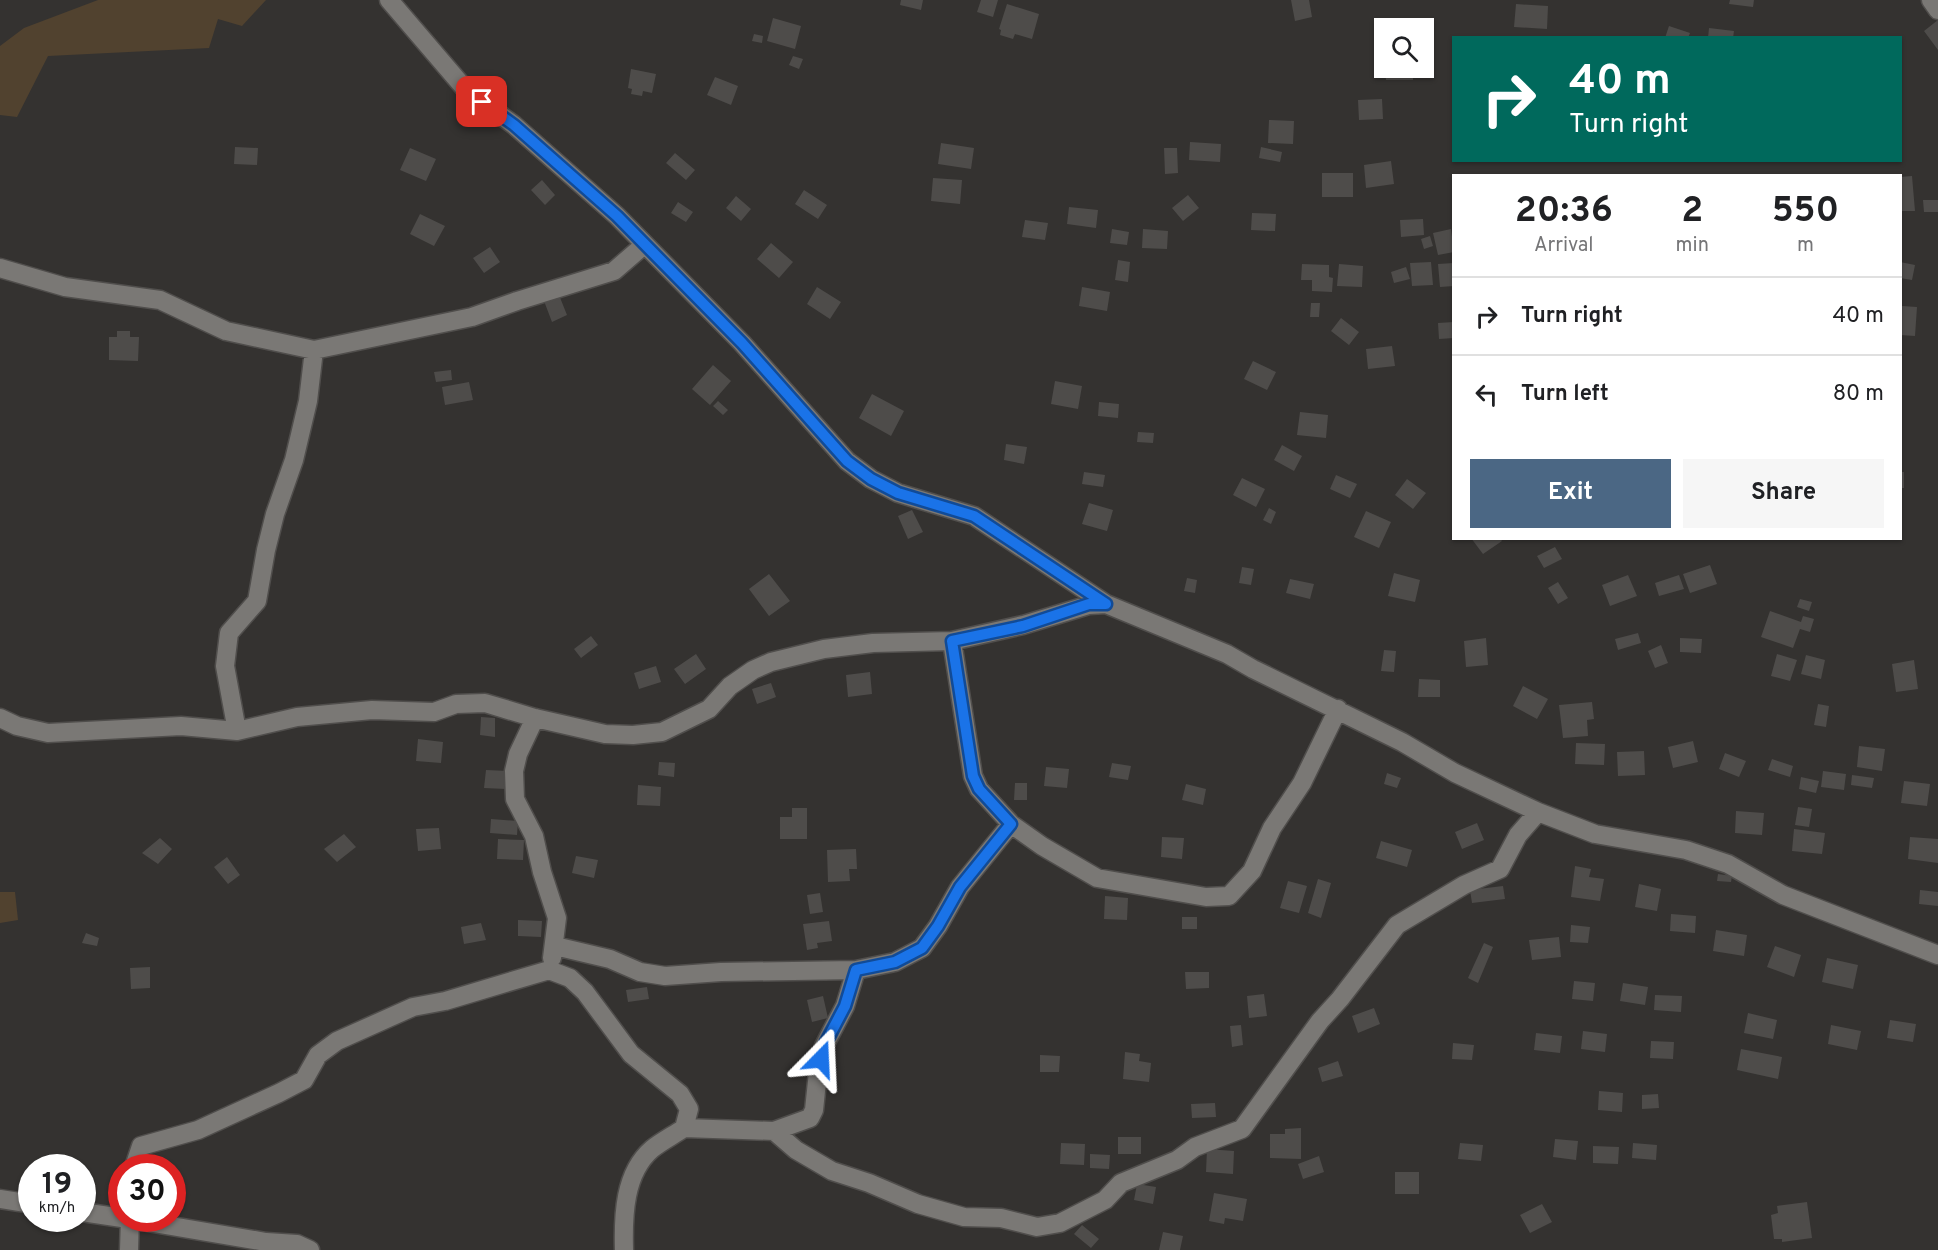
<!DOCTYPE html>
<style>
:root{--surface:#fff;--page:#f6f6f6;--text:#202124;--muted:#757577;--line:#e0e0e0;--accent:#4b6784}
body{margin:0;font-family:Overpass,sans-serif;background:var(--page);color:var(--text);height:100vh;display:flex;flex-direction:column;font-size:22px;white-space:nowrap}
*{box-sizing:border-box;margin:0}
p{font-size:20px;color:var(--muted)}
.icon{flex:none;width:33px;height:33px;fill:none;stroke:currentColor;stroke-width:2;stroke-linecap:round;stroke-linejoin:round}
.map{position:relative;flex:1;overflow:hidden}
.side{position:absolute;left:1452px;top:174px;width:450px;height:366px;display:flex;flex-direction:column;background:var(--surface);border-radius:0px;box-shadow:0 2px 4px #0004}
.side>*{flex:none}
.top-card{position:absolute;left:1452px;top:36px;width:450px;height:126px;border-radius:0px;box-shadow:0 2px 4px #0004;background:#00695c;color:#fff;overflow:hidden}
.controls{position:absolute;left:1374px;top:18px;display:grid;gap:12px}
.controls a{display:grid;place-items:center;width:60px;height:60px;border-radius:0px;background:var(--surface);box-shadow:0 2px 4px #0004;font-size:30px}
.speed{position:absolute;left:18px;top:1154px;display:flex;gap:12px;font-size:30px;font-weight:700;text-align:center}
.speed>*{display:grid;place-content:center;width:78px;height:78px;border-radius:50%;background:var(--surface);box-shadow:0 2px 4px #0004;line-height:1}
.speed small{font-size:15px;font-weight:400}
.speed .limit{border:9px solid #d22;background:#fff;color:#111}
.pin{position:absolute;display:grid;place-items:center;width:51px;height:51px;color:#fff;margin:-26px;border-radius:12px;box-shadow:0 3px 9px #0006}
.me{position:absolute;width:66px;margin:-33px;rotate:21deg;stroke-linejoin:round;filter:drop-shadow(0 0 4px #0008)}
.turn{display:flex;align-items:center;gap:21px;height:126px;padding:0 18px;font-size:27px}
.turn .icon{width:78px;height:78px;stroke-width:2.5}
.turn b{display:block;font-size:42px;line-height:51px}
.eta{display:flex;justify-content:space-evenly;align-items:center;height:102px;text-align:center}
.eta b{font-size:36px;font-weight:700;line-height:42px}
.primary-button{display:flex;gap:12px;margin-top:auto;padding:12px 18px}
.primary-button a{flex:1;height:69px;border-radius:0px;background:var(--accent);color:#fff;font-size:24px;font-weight:700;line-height:69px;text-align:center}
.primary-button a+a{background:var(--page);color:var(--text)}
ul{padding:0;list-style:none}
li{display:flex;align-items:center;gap:18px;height:78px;padding:0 18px;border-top:2px solid var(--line)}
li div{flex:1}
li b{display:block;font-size:22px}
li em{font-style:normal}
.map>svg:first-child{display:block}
.green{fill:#51422f}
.building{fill:#4e4c4a}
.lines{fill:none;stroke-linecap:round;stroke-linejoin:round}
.minor-casing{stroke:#504e4c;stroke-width:21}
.minor{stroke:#7a7875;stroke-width:18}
.route-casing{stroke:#114b97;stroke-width:15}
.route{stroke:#1a73e8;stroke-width:10}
</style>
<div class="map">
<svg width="1938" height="1250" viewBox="0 0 1938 1250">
<rect width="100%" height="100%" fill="#343230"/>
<!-- green -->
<path class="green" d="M98,0h168l-24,26 -24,-7 -9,29 -161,8 -31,61 -17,-2v-69l24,-18z
M0,892h15l3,28 -18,3z"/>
<!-- building -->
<path class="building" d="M901,0h22l-2,10 -21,-5z
M981,0h17l-5,17 -16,-5z
M1291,0h18l3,17 -17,4z
M1730,0h24l-1,7 -24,-3z
M1007,4l32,10 -7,25 -17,-5 -2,5 -13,-4 1,-5 -2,-1z
M1516,4l32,2 -1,23 -33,-2z
M773,18l28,8 -6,23 -28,-8z
M1938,20v30l-14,-19z
M1669,26l21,7 -2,5h-23z
M1709,28l25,3 -1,7h-25z
M754,34l9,2 -1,7 -10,-2z
M793,56l10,3 -4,10 -10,-4z
M1385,68h28v12h-27z
M631,69l25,5 -4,19 -9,-2 -1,5 -11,-2 1,-5 -4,-1z
M715,77l23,9 -7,19 -24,-10z
M1382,99l1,20 -24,1 -1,-20z
M1269,120l25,1 -1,23 -25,-1z
M1190,142l31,2 -1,18 -31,-2z
M941,143l33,5 -3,21 -33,-5z
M235,147l23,1 -1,17 -23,-1z
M1261,147l21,5 -2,10 -21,-4z
M410,148l26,11 -10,22 -26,-11z
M1164,148h13l1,25 -13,1z
M675,153l20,17 -9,10 -20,-17z
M1391,161l3,23 -28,4 -2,-23z
M1322,173h31v24h-31z
M1912,176l3,35h-15v-34z
M933,178l29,2 -2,24 -29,-3z
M542,180l13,15 -10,10 -14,-15z
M804,190l23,15 -9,14 -23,-15z
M1188,195l11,13 -16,13 -11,-13z
M736,196l15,13 -10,12 -15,-13z
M1923,200h15v12h-14z
M678,202l15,10 -7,10 -15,-9z
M1069,207l29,3 -2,18 -29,-4z
M1252,213l24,1 -1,17 -24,-1z
M420,214l25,12 -11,20 -24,-12z
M1423,219l1,16 -23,2 -1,-17z
M1025,220l23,3 -3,17 -23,-3z
M1112,229l17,3 -2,13 -17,-2z
M1143,229l25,2 -1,18 -25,-1z
M1451,229l3,23 -16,3 -5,-22z
M1430,236l3,10 -9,3 -3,-10z
M771,243l22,19 -14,16 -22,-19z
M490,247l10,15 -16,11 -11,-15z
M1118,260l12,2 -2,20 -13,-2z
M1431,262l2,23 -21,1 -2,-23z
M1900,262l15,3 -3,15 -12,-2z
M1454,263v23l-14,1 -2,-23z
M1302,264l27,1v12l4,1 -1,14 -20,-1v-11h-11z
M1339,264l24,2 -1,21 -25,-1z
M1406,267l4,12 -16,4 -3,-11z
M817,287l24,15 -11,17 -23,-15z
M1082,287l28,5 -3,19 -28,-5z
M559,295l8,20 -15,7 -8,-21z
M1311,303h9l-1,14h-9z
M1902,306l15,1 -2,29 -15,-1z
M1341,318l18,14 -10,13 -18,-14z
M1454,322v16l-15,1 -1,-16z
M117,331h13v6h9l-1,24 -29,-1v-23h8z
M1392,346l3,20 -27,3 -2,-20z
M1253,361l23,11 -9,18 -23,-11z
M713,365l18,16 -21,24 -18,-16z
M451,370l1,10 -16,2 -2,-10z
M1055,381l27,5 -4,23 -27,-5z
M469,382l4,18 -28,5 -3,-18z
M872,394l32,17 -13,25 -32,-18z
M718,401l10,9 -5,5 -10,-9z
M1099,402l20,2 -1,14 -20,-2z
M1300,412l28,3 -2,23 -29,-3z
M1138,432l16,1 -1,10 -16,-1z
M1006,444l21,3 -3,17 -20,-4z
M1282,445l20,11 -8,15 -20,-11z
M1084,472l21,3 -2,12 -21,-3z
M1900,472h4v16h-4z
M1336,475l21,9 -7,14 -20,-9z
M1242,478l23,11 -9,18 -23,-12z
M1407,479l19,14 -13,16 -18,-14z
M1089,503l24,7 -6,21 -25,-7z
M1269,508l7,4 -5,12 -8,-4z
M912,510l11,22 -15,7 -10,-23z
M1366,511l25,11 -12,26 -25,-11z
M1471,538h29l2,3 -19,13z
M1555,547l7,12 -18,9 -7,-12z
M1710,565l7,19 -27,9 -7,-19z
M1242,567l12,2 -3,16 -12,-2z
M1394,573l26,7 -5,22 -27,-6z
M769,574l21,27 -21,15 -20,-27z
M1628,575l9,21 -27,10 -8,-21z
M1679,575l5,14 -25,7 -4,-13z
M1187,578l10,2 -2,13 -11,-2z
M1290,579l24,5 -4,15 -24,-6z
M1558,582l10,16 -10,6 -10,-16z
M1800,599l12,3 -3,9 -12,-4z
M1770,611l31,11 2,-6 11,3 -4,13 -10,-3 -7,19 -32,-11z
M1638,633l3,10 -23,7 -3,-11z
M591,636l7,9 -17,13 -7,-9z
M1486,638l2,27 -22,2 -2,-26z
M1680,638l22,1 -1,14 -21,-1z
M1661,645l7,18 -13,5 -7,-17z
M1384,650l12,1 -2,21 -13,-1z
M696,654l10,15 -21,15 -11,-15z
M1777,654l20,6 -7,21 -19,-5z
M1806,655l19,5 -4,19 -20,-5z
M1914,660l4,29 -22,3 -4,-28z
M656,666l5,16 -22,7 -5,-16z
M870,672l2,22 -24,3 -2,-22z
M1419,679l21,1v17h-22z
M771,683l5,14 -19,7 -5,-15z
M1523,686l25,13 -11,20 -24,-13z
M1592,702l2,17 -7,1 1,16 -25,2 -4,-33z
M1818,704l11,2 -3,21 -12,-2z
M481,717l14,1v19l-15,-2z
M418,739l25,3 -2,21 -25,-2z
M1693,741l5,21 -25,6 -5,-21z
M1576,743l29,1 -1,21 -29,-1z
M1859,746l26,3 -3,22 -25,-4z
M1644,751l1,24 -27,1 -1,-24z
M1725,753l21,8 -7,16 -20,-8z
M1772,759l21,7 -3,11 -22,-7z
M659,762l16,1 -1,14 -16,-2z
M1112,763l19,3 -3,14 -19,-3z
M1046,767l23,2 -2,19 -23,-2z
M486,770l22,1 -2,18 -22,-1z
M1823,771l23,3 -2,16 -23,-3z
M1387,773l14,5 -4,10 -13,-4z
M1852,775l22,3 -2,10 -21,-3z
M1801,777l18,4 -3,12 -17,-4z
M1904,781l26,3 -3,22 -26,-3z
M1015,783h12v17h-13z
M1186,784l20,5 -3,16 -21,-5z
M638,785l23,2 -1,19 -23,-1z
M1798,807l14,2 -3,18 -14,-2z
M792,808h15v31h-27v-22h12z
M1736,811l28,2 -2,22 -27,-2z
M491,819l27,2 -1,14 -27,-2z
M1477,823l7,17 -22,9 -7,-17z
M439,828l2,21 -23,2 -2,-22z
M1794,829l31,4 -3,21 -30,-3z
M344,834l12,13 -19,15 -13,-13z
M1162,837l22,1 -2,21 -21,-2z
M1910,837l28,2v24l-30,-4z
M160,838l12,11 -14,15 -16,-11z
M498,839l26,1 -1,20 -26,-1z
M1381,841l31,9 -5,17 -31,-9z
M856,849l1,20h-8l1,12 -22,1 -1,-32z
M576,856l22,4 -4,18 -22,-5z
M227,857l13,18 -12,9 -14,-17z
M1575,866l16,3 -2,8 15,2 -4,22 -29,-4z
M1718,874l14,2 -1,6 -14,-1z
M1318,879l13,4 -10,35 -13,-5z
M1288,881l19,5 -8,27 -19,-5z
M1639,884l22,5 -4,22 -22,-4z
M1503,886l2,13 -33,4 -2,-13z
M1920,890l18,2v14l-19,-2z
M820,893l3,19 -13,2 -3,-19z
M1105,896l23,2 -1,22 -23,-1z
M1671,914l25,2 -1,17 -25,-2z
M1182,917h15v12h-15z
M518,920l24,1 -1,16 -23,-1z
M829,921l3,20 -15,2 1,5 -11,2 -4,-26z
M481,923l5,17 -22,4 -3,-17z
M1571,925l19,2 -2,16 -18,-1z
M1716,930l31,5 -3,21 -31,-5z
M86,933l13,5 -2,8 -15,-3z
M1559,937l2,20 -29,3 -3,-20z
M1484,943l9,4 -15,36 -10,-5z
M1775,946l26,9 -7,22 -27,-10z
M1827,958l31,7 -5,24 -31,-7z
M150,967v21l-19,1 -1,-21z
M1185,972h24v16l-23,1z
M1574,981l21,2 -2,18 -21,-2z
M1623,983l25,4 -3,18 -25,-4z
M647,987l2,12 -21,3 -2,-12z
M1264,994l3,22 -18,2 -2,-22z
M1655,995l27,1 -1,16 -27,-2z
M823,996l5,22 -16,4 -5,-22z
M1374,1008l6,16 -22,9 -6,-17z
M1748,1013l29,7 -4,19 -29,-6z
M1890,1020l26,4 -3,18 -26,-4z
M1241,1025l2,20 -11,2 -2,-21z
M1831,1025l30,6 -4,19 -29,-6z
M1583,1031l24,3 -2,18 -24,-3z
M1536,1033l26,3 -2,17 -26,-3z
M1651,1041l23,1 -1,17 -23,-1z
M1453,1043l21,2 -2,15 -20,-1z
M1741,1049l41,8 -4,22 -41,-9z
M1125,1052l15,2 -1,7 12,2 -2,19 -26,-3z
M1040,1055l20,1 -1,16h-19z
M1338,1061l5,15 -21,6 -4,-14z
M1599,1091l24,2 -1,19 -24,-2z
M1658,1094l1,14 -17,1v-14z
M1215,1103l1,14 -24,1 -1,-14z
M1301,1128v31l-31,-1v-24h15v-5z
M1118,1137h23v17h-23z
M1555,1139l23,2 -2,19 -23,-3z
M1061,1143l24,1 -1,21 -24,-1z
M1460,1143l23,2 -2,16 -23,-2z
M1633,1143l24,2 -1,15 -24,-2z
M1593,1146l26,1 -1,17 -25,-1z
M1207,1149l27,2 -1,23 -27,-2z
M1090,1154l20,1 -1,14 -19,-1z
M1319,1156l5,16 -21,7 -5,-15z
M1395,1172h24v22h-24z
M1137,1184l19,3 -3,17 -19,-4z
M1214,1193l33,6 -4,22 -18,-3 -1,6 -15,-3z
M1807,1202l5,36 -30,4v-3h-8l-3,-24 7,-2 -1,-7z
M1542,1204l10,18 -22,11 -10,-18z
M1082,1225l17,14 -8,9 -17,-14z
M1163,1232l20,4 -3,14h-21z"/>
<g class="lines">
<!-- minor casing -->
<g class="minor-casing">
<path id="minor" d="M389,0l77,90 48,35 103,91 125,127 105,118 24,18 27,14 76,23 132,88 121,50 26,15 149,73 53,31 83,39 57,22 91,16 42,14 55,31 155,60
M1931,0l7,10
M0,268l65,19 95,13 66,31 88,19 158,-33 45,-16 97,-30 30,-26
M952,641l21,135 6,13 32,35 31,22 55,32 109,19 23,-1 23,-25 20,-43 30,-45 36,-74
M0,718l17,8 31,7 133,-7 56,5 60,-14 75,-7 62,2 22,-8 29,-1 50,15 70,16 28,1 29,-3 47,-23 21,-23 23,-16 18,-8 53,-13 49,-6 79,-2 71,-16 66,-20 17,-1
M535,718l-17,36 -4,17 1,28 19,37 8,36 15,46 -5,40
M237,731l-12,-65 4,-33 28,-32 9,-51 9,-36 19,-54 14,-59 6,-51
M555,946l55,13 30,13 25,4 56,-4 135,-2 39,-8 27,-14 16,-22 22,-39 51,-63
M684,1128l90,3 36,-13 4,-8 4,-38 6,-26 21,-40 11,-36
M774,1131l22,19 36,21 37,12 49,21 46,13 37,1 36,9 23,-4 45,-23 16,-17 56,-23 18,-13 47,-18 78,-108 20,-22 57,-74 67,-40 36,-16 18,-34 20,-23
M134,1167l7,-21 57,-16 81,-37 25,-13 14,-25 19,-14 76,-34 32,-6 104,-31 21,8 15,14 46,62 49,40 9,15 -5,19c-10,7 -22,13 -32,21 -28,24 -29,67 -28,101
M0,1199l32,5
M82,1212l40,6
M124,1218l142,24 31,2 13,6
M129,1250l1,-32"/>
</g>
<!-- minor -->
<use href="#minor" class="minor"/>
</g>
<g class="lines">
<!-- route casing -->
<g class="route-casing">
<path id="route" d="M482,102l32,23 103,91 125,127 105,118 24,18 27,14 76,23 132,88h-17l-66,22 -71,15 21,135 6,13 32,35 -51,63 -22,39 -16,22 -27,14 -39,8 -11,36 -21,40 -3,13"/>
</g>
<!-- route -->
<use href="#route" class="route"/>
</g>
</svg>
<div class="controls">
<a><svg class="icon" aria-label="search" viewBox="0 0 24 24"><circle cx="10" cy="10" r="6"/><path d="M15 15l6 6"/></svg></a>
</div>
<div class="speed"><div>19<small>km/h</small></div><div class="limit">30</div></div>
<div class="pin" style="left:482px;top:102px;background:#d93025"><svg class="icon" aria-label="arrive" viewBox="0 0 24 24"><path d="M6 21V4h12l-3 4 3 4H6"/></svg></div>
<svg class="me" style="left:821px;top:1059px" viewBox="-20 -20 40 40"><path d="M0-17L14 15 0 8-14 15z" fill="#1a73e8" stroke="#fff" stroke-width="4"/></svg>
<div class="top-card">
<div class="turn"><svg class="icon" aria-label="right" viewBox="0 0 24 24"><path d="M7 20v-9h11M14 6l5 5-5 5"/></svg><div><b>40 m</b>Turn right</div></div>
</div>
<section class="side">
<div class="eta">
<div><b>20:36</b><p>Arrival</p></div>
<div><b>2</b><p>min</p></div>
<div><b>550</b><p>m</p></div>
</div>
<ul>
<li><svg class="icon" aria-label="right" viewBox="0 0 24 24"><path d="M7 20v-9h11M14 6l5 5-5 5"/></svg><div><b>Turn right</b></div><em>40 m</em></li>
<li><svg class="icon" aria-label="left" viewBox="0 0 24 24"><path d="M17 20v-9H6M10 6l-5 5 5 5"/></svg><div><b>Turn left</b></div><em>80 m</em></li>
</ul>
<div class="primary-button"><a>Exit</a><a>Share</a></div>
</section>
</div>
